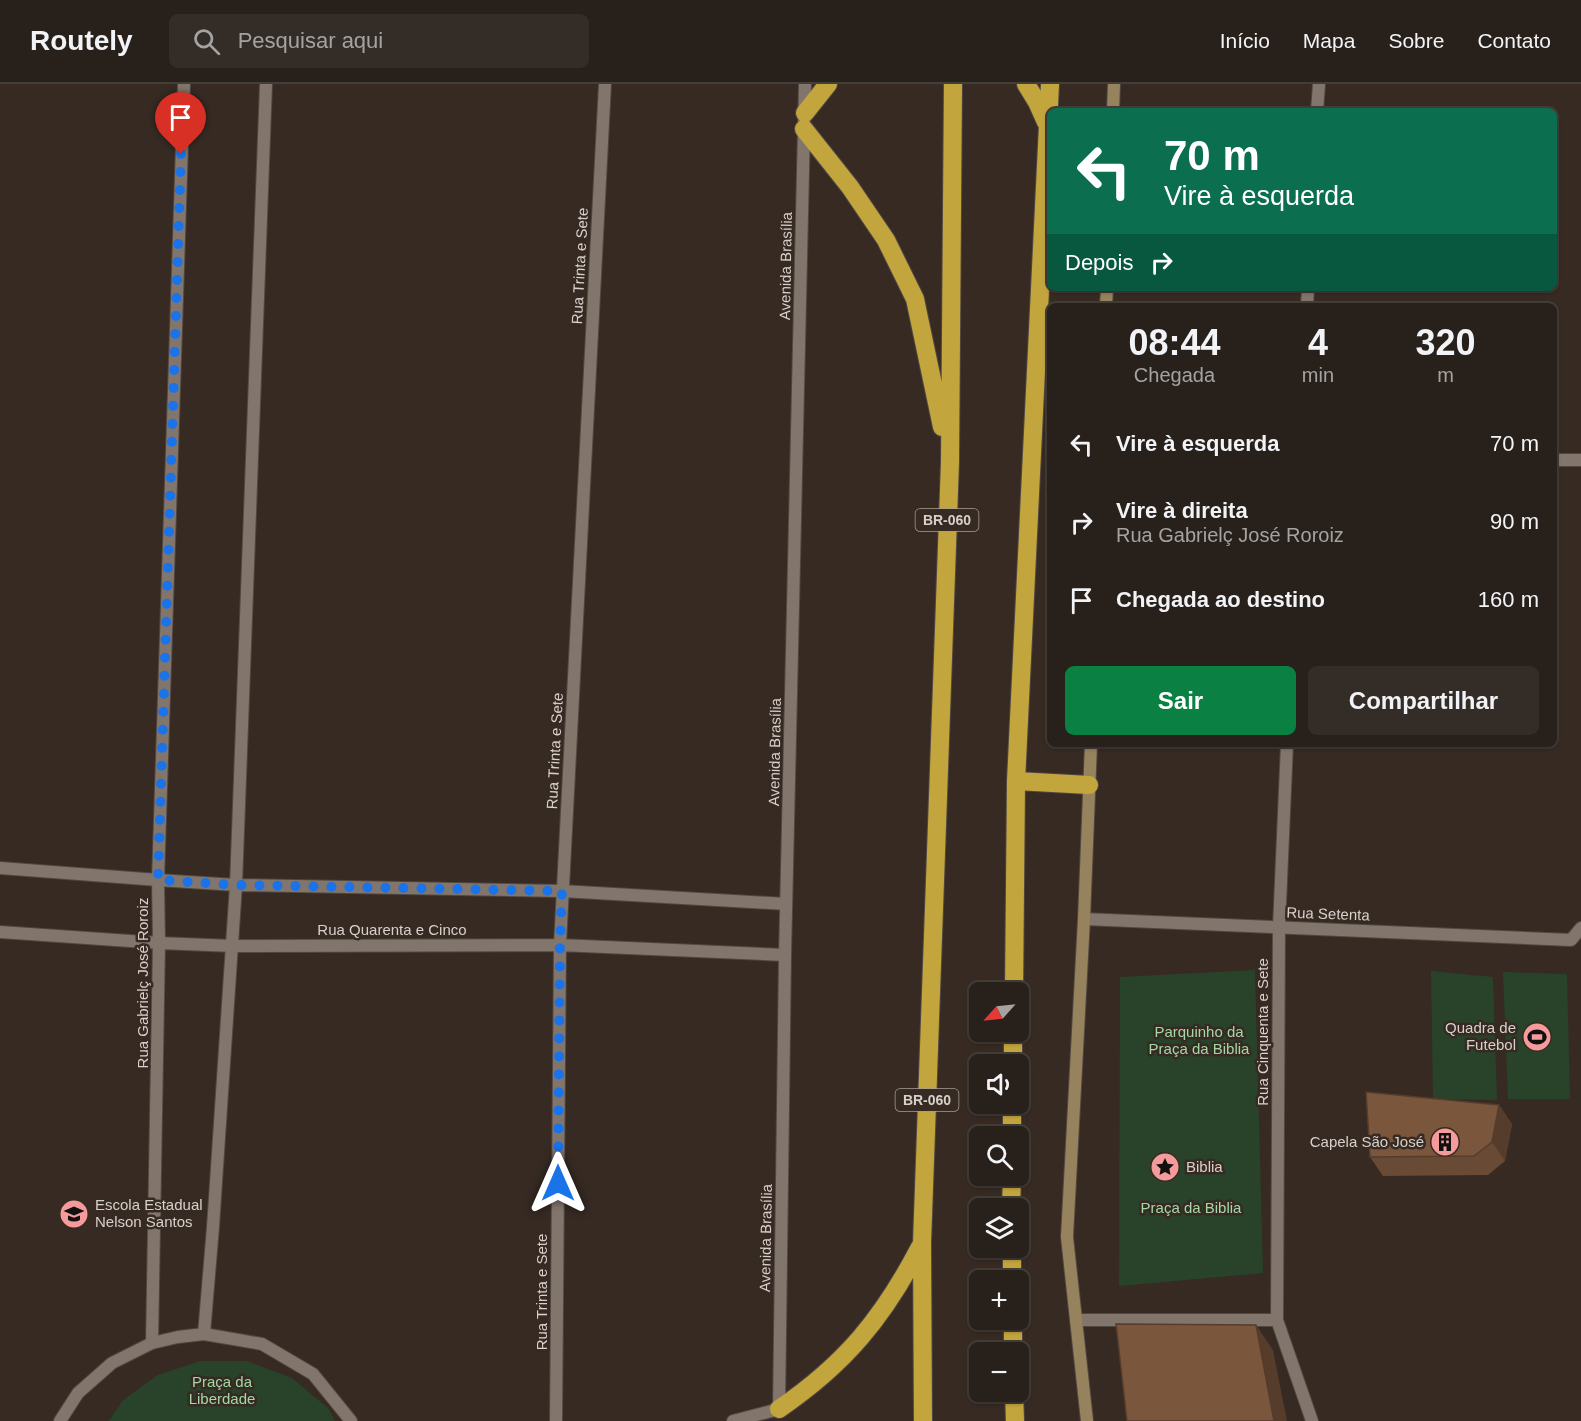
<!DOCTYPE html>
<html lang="pt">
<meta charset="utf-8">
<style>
:root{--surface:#28201a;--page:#342d27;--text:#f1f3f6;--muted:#a5a3a2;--line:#443e39;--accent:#0b8043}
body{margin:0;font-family:Helvetica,sans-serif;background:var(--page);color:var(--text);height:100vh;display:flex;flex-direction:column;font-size:22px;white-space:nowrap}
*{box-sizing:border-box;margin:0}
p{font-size:20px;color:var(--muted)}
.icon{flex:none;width:33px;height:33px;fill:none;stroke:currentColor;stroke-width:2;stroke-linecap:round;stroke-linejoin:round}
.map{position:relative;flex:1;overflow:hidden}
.panel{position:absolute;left:1047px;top:219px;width:510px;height:444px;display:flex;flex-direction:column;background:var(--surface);border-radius:9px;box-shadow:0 2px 4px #0004,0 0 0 2px var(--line)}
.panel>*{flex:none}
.hud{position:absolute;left:1047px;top:24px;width:510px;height:183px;border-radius:9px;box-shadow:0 2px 4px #0004,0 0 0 2px var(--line);background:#0b6e4f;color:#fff;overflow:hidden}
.needle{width:39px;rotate:243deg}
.buttons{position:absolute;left:969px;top:898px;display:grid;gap:12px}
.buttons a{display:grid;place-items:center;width:60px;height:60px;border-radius:9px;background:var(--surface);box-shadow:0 2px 4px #0004,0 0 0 2px var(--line);font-size:30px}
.pin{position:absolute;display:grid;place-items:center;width:51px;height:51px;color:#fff;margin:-62px -26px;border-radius:50% 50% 50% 0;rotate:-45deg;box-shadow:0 0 6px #0007}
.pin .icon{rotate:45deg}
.me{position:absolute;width:66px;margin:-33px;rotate:0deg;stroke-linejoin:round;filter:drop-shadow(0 0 4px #0008)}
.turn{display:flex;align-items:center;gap:21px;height:126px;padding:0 18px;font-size:27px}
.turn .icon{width:78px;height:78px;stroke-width:2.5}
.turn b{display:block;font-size:42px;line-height:51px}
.then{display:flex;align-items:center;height:57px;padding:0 18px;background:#0003;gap:12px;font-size:22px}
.eta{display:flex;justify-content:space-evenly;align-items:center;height:102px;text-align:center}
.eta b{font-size:36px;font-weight:800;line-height:42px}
.action{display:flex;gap:12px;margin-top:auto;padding:12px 18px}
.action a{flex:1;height:69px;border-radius:9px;background:var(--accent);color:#fff;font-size:24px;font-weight:800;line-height:69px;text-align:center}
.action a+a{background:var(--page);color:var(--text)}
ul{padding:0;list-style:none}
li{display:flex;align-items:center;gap:18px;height:78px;padding:0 18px}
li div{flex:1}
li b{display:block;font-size:22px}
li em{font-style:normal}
header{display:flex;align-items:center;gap:36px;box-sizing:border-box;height:84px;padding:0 30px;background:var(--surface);border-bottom:2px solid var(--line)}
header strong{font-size:28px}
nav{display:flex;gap:33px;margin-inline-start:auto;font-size:21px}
.search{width:420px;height:54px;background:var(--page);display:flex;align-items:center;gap:15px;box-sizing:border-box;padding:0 21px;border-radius:9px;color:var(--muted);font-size:22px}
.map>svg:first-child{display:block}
.green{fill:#284329}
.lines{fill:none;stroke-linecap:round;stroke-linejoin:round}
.minor-casing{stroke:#514841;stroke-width:14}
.tertiary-casing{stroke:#514841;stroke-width:14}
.secondary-casing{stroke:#514841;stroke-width:14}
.motorway-casing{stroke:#514841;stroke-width:20}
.minor{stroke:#82756c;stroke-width:12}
.tertiary{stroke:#82756c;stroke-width:12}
.secondary{stroke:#96835e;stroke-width:12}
.motorway{stroke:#c3a53e;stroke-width:18}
.wall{fill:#694a34}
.shaded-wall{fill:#553c2b}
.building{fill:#7a563d;stroke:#553c2b;stroke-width:1.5}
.route{stroke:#1a73e8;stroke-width:10;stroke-dasharray:0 18}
.labels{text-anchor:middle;stroke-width:5;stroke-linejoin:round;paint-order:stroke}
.shield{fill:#362a23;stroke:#a79e99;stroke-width:1.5}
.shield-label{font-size:14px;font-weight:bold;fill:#d8d0cb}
.street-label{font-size:15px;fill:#d8d0cb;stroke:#362a23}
.poi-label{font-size:15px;fill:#d8d0cb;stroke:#362a23;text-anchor:end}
.park-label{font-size:15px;fill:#a3d8a4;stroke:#362a23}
</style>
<header>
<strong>Routely</strong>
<div class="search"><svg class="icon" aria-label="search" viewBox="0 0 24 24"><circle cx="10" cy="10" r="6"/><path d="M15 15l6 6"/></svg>Pesquisar aqui</div>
<nav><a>Início</a><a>Mapa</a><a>Sobre</a><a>Contato</a></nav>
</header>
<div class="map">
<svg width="1581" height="1337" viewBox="0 0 1581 1337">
<rect width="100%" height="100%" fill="#362a23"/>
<!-- green -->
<path class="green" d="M1255,886l8,303 -144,13 1,-309z
M1431,887l62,6 4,123 -64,-1z
M1503,888l64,2 3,125h-62z
M200,1277h47l45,17 36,30 7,13h-226l14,-21 35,-25z"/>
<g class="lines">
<!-- minor casing -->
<g class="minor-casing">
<path id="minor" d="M1554,376h27
M0,784l158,12 78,5 326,6 224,13
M1084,835l487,21 10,-12
M0,848l159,11 74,3 327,-1 225,10
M1076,1236h201
M204,1250l9,-107 23,-342 30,-801
M152,1259l7,-400 -1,-63 26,-796
M779,1325l6,-454 20,-871
M556,1337l4,-476 45,-861"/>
</g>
<!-- tertiary casing -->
<g class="tertiary-casing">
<path id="tertiary" d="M1317,27l2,-27
M1307,222l1,-18
M1287,660l-8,183 -2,393 35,101
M60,1337l18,-28 34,-30 40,-20 26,-6 26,-3 58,10 51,30 38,47
M733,1337l46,-12"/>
</g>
<!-- secondary casing -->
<g class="secondary-casing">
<path id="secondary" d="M1113,27l1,-27
M1106,222l1,-18
M1087,1337l-20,-184 17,-318 7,-175"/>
</g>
<!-- motorway casing -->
<g class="motorway-casing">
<path id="motorway" d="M1026,0l11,18 9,20
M805,29l23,-29
M804,45l46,58 36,53 29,59 27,128
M1016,697l73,4
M1014,909l2,-212 34,-697
M1013,981v-33
M1012,1053v-33
M1011,1125l1,-33
M1012,1164v33
M1013,1236v33
M1014,1308l1,29
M779,1325c66,-45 104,-91 141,-162
M923,1337l-1,-178 28,-781 3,-378"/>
</g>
<!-- minor -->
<use href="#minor" class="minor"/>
<!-- tertiary -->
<use href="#tertiary" class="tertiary"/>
<!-- secondary -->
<use href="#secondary" class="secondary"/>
<!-- motorway -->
<use href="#motorway" class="motorway"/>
</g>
<!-- wall -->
<path class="wall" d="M1499,1021l13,19 -7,37 -17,14 -105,1 -13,-19z"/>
<!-- shaded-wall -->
<path class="shaded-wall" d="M1499,1021l13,19 -7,37 -13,-19z
M1256,1241l17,25 14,71h-13z"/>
<!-- building -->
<path class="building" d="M1366,1008l133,13 -7,37 -18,14 -104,1z
M1116,1240l140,1 18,96h-147z"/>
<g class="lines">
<!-- route -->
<path class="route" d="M181,70l-23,726 78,5 326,6 -2,54 -2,238"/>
</g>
<!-- icons -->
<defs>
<g id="stadium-disc" transform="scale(1.5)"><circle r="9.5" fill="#f59b9c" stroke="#362a23"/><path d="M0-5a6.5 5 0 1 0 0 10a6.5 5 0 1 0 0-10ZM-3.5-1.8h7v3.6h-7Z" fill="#111"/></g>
<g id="building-disc" transform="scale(1.5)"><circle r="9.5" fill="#f59b9c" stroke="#362a23"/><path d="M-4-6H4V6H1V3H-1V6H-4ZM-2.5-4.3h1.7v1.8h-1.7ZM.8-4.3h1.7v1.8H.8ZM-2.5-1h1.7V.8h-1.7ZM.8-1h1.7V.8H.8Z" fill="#111"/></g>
<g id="sight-disc" transform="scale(1.5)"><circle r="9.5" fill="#f59b9c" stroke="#362a23"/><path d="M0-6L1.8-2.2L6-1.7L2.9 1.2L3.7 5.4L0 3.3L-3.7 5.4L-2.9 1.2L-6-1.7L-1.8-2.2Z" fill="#111"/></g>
<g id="school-disc" transform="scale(1.5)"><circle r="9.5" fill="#f59b9c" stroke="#362a23"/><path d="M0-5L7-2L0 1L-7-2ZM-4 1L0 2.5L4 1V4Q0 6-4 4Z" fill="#111"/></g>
</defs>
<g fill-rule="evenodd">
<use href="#stadium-disc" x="1537" y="953"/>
<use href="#building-disc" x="1445" y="1058"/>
<use href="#sight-disc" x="1165" y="1083"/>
<use href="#school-disc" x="74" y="1130"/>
</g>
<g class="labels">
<!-- shield labels -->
<g class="shield">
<rect x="915.5" y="425" width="63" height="22" rx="4.5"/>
<rect x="895.5" y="1005" width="63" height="22" rx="4.5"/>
</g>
<g class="shield-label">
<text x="947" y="441">BR-060</text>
<text x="927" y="1021">BR-060</text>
</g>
<!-- street labels -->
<g class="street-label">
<text transform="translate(580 182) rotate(-87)" y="5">Rua Trinta e Sete</text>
<text transform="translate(786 182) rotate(-89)" y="5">Avenida Brasília</text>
<text transform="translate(555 667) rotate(-87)" y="5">Rua Trinta e Sete</text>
<text transform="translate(775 668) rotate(-89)" y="5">Avenida Brasília</text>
<text transform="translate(1328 830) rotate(2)" y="5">Rua Setenta</text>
<text x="392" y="851">Rua Quarenta e Cinco</text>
<text transform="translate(143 899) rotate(-90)" y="5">Rua Gabrielç José Roroiz</text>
<text transform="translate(1263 948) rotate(-90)" y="5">Rua Cinquenta e Sete</text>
<text transform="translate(766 1154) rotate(-89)" y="5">Avenida Brasília</text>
<text transform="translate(542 1208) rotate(-90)" y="5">Rua Trinta e Sete</text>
</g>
<!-- poi labels -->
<g class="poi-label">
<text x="1516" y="949">Quadra de<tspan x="1516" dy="17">Futebol</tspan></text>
<text x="1424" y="1063">Capela São José</text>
<text x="1186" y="1088" text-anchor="start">Biblia</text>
<text x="95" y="1126" text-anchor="start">Escola Estadual<tspan x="95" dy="17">Nelson Santos</tspan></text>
</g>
<!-- park labels -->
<g class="park-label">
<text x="1199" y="953">Parquinho da<tspan x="1199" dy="17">Praça da Biblia</tspan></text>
<text x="1191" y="1129">Praça da Biblia</text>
<text x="222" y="1303">Praça da<tspan x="222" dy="17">Liberdade</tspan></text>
</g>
</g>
</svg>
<div class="buttons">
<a><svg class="needle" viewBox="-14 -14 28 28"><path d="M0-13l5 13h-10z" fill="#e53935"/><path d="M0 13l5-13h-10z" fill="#a5a3a2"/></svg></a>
<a><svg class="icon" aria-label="sound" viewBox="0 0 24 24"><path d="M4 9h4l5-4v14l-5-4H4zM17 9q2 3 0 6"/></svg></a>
<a><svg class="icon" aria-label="search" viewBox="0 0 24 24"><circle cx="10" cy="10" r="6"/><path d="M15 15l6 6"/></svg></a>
<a><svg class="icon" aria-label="layers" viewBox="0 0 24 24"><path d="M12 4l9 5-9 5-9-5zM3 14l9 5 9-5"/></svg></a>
<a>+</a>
<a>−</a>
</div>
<div class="pin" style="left:181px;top:70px;background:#d93025"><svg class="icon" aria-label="arrive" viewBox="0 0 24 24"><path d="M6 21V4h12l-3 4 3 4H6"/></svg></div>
<svg class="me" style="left:558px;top:1099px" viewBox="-20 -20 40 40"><path d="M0-17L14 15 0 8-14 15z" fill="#1a73e8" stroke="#fff" stroke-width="4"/></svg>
<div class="hud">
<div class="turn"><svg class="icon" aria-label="left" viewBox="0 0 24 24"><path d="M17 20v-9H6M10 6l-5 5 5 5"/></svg><div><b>70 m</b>Vire à esquerda</div></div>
<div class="then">Depois<svg class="icon" aria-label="right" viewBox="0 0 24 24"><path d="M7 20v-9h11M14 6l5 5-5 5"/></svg></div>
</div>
<section class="panel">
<div class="eta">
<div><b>08:44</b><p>Chegada</p></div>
<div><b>4</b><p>min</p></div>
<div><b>320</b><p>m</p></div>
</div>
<ul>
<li><svg class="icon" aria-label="left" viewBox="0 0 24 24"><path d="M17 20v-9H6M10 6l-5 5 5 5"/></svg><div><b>Vire à esquerda</b></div><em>70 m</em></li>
<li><svg class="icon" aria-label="right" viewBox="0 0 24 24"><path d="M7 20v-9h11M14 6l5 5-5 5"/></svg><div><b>Vire à direita</b><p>Rua Gabrielç José Roroiz</p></div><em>90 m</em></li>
<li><svg class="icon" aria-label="arrive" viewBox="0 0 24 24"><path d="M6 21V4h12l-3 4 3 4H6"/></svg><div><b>Chegada ao destino</b></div><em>160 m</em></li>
</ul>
<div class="action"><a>Sair</a><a>Compartilhar</a></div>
</section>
</div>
